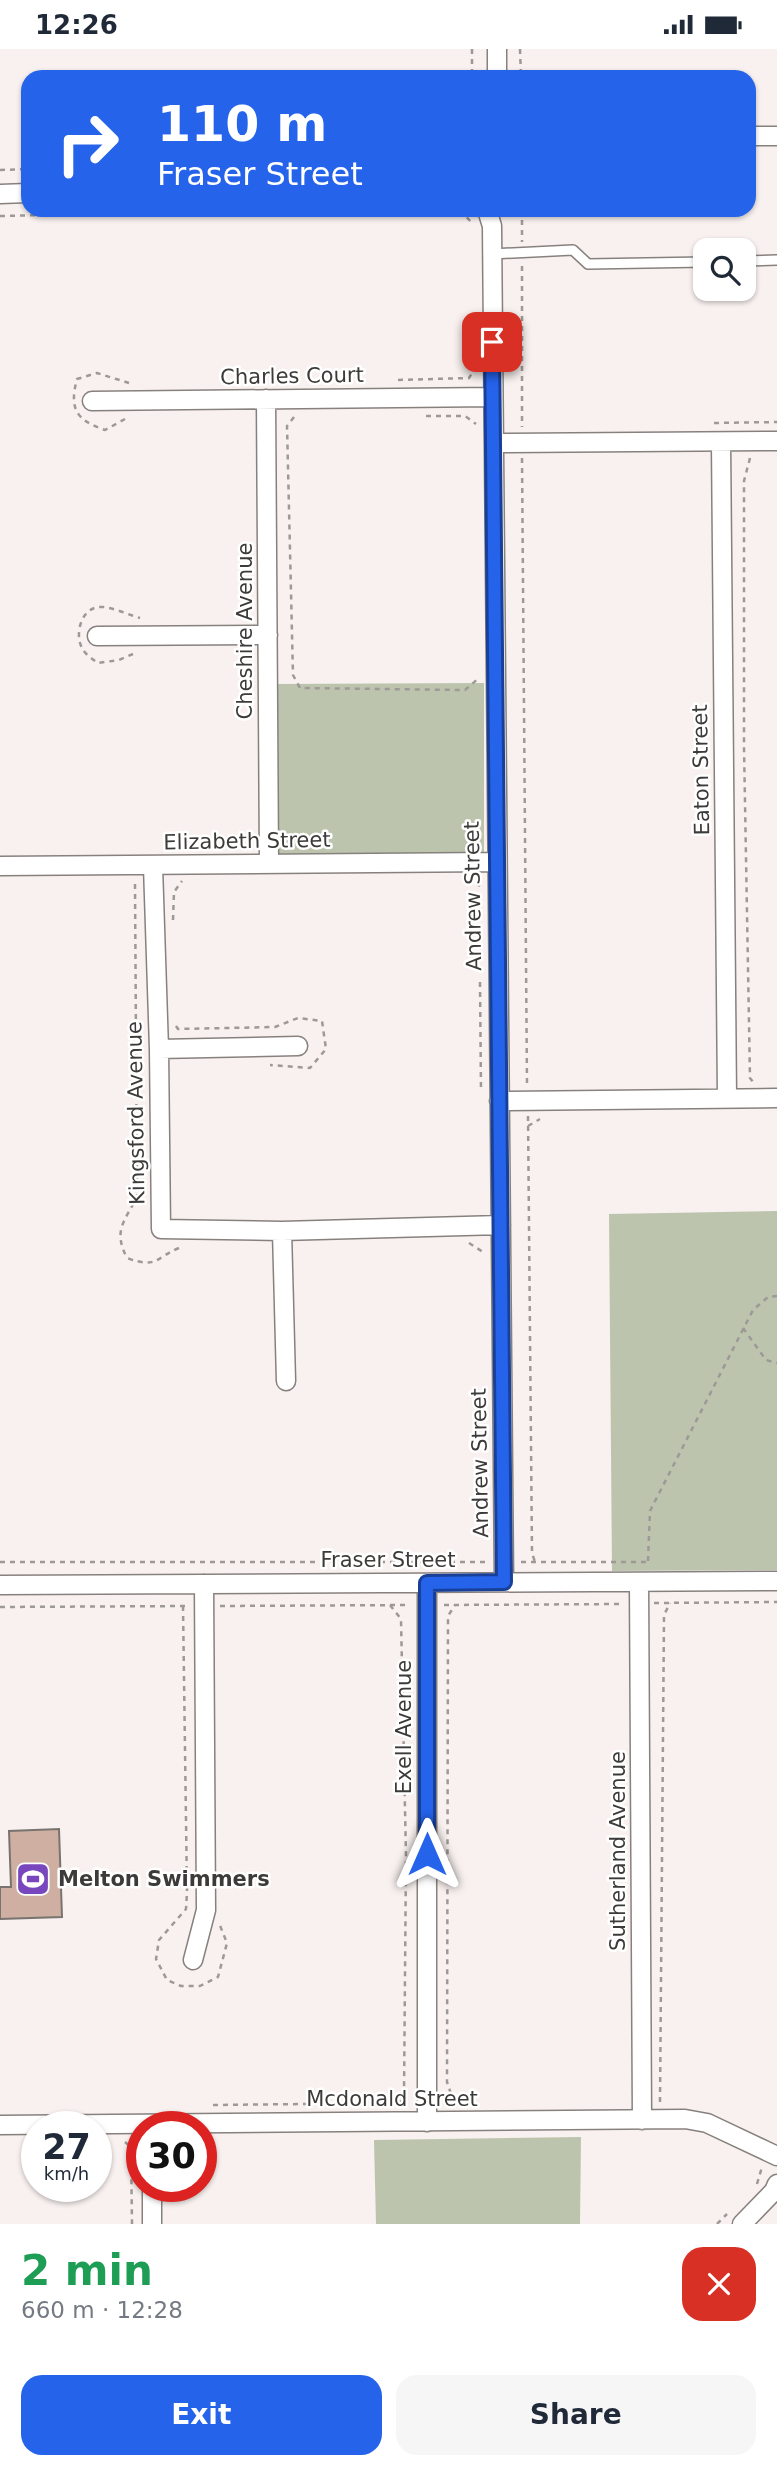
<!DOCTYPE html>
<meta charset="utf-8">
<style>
:root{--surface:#fff;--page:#f6f6f7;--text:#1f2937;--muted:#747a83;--accent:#2563eb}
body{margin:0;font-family:"DejaVu Sans",sans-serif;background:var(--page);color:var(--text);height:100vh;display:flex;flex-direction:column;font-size:26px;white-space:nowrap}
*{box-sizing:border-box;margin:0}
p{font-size:23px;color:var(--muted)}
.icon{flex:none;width:38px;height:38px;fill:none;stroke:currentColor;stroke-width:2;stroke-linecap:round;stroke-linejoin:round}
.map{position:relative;height:2175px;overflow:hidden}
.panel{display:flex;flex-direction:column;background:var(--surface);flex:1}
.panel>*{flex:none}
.banner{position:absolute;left:21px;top:21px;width:735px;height:147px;border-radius:21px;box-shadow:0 2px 5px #0004;background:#2563eb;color:#fff;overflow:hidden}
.controls{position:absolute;left:693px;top:189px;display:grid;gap:14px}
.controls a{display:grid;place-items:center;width:63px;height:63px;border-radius:14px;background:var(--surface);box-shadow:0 2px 5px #0004;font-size:35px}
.speed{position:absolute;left:21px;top:2062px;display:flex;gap:14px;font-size:35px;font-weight:700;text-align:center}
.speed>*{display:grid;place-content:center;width:91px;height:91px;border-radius:50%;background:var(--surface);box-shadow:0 2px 5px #0004;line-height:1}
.speed small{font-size:18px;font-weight:400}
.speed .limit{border:10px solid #d22;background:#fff;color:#111}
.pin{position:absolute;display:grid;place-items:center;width:60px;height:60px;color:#fff;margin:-30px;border-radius:14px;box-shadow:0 4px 10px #0006}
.me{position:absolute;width:77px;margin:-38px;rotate:0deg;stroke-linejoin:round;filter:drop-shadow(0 0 5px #0008)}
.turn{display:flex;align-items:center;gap:24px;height:147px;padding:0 21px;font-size:32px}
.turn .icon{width:91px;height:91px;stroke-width:2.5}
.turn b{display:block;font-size:49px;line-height:60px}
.round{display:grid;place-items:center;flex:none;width:74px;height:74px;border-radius:21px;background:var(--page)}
.summary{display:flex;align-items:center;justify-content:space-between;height:119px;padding:0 21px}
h1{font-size:42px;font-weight:700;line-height:52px;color:#1e9e55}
.cta{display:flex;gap:14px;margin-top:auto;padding:14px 21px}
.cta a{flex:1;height:80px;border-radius:21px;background:var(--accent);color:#fff;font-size:28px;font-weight:700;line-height:80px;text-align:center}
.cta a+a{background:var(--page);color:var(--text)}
.status{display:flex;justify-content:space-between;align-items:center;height:49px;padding:0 35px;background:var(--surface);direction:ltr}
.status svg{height:19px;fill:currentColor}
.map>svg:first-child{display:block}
.green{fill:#bcc4ad}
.building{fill:#cfafa1;stroke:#797370;stroke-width:2}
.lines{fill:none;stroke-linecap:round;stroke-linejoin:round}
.lane-casing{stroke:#87817e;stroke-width:12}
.street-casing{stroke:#87817e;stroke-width:21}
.path{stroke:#9d9997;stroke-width:2.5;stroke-dasharray:5 5;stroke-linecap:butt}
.lane{stroke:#fff;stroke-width:9}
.street{stroke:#fff;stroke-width:18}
.route-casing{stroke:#184099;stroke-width:18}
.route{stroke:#2563eb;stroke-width:12}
.labels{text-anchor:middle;stroke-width:5;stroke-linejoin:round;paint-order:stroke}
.street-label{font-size:21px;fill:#3d3b3a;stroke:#fff}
.poi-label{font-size:21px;font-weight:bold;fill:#3d3b3a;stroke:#fff;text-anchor:start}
</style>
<div class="status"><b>12:26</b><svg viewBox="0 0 49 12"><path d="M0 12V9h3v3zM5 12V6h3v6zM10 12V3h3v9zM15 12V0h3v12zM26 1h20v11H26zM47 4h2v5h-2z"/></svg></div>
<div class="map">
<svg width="777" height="2175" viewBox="0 0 777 2175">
<rect width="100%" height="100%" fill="#f8f1ef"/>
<!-- green -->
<path class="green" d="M484,634v170l-206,1 -1,-170z
M777,1162v359l-165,1 -3,-357z
M581,2088l-1,87h-204l-2,-84z"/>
<!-- building -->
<path class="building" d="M59,1780l3,88 -62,2v-32h11l-2,-56z"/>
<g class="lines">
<!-- lane casing -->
<g class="lane-casing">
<path id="lane" d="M492,205l81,-4 15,14 117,-2
M744,212l33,-1"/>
</g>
<!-- street casing -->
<g class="street-casing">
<path id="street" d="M497,28v-28
M749,87h28
M0,145l28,-1
M487,161l5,16 12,1356
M266,350l3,464
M92,352l401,-4
M721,393l6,656
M494,394l283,-2
M97,587l171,-1
M0,817l495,-4
M153,817l6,183 2,180 121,2 219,-6
M159,1000l139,-3
M499,1052l278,-3
M282,1182l4,150
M639,1533l3,538
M427,1534v539
M0,1536l777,-4
M193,1911l13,-50 -2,-326
M0,2076l685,-6 22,4 70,33
M152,2137v38
M742,2175l32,-33 3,-7"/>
</g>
<!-- path -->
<path class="path" d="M472,0v28
M520,0l1,28
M0,121l28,-1
M385,161h54
M460,161l13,14
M522,161v32
M0,167l44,-1 27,-5
M522,217v161
M398,331l71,-2 7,-11
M426,367h39l11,8
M294,368l-7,9 6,249 7,13 165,2 14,-12
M125,370l-20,11c-29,-10 -36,-21 -28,-51l20,-6 32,10
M714,374l63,-1
M522,409l5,627
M750,409l-6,23v266l6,331 3,4
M133,605l-14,6 -21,3c-6,-4 -13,-9 -16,-15 -8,-15 0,-43 21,-41 12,1 26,8 37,11
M467,830l13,7
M135,835l2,313c-13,25 -24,34 -10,61 30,11 28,0 52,-10
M173,871l1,-28 8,-11
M480,933l1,109
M176,977l2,3 97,-2 23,-9 24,3 4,28 -16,19 -40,-3
M528,1067l4,437 3,9
M528,1077l12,-7
M469,1194l14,9
M743,1279l23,32 11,3
M648,1512l2,-50 103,-201 15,-13 9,-1
M0,1513h487
M521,1513h127
M654,1554l123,-1
M390,1556l11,14 5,237 -2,238 -5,9
M444,1556l179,-1
M183,1557l4,286 -1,17 -27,31 -3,19 11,21 14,6h19l18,-9 9,-34 -8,-20
M220,1557l190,-1
M0,1558l189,-1
M660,2053l4,-487 6,-12
M454,2054l-7,-21 1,-466 7,-11
M213,2056l186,-2
M125,2093l6,5 1,77
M757,2135l5,-17
M717,2175l10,-10"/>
<!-- lane -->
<use href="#lane" class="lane"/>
<!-- street -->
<use href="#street" class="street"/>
</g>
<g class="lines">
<!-- route casing -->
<g class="route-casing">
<path id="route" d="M427,1805v-271l77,-1 -12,-1240"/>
</g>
<!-- route -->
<use href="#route" class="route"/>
</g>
<!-- icons -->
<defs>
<g id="stadium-square" transform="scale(1.75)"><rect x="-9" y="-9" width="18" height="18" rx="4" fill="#7846bd" stroke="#fff"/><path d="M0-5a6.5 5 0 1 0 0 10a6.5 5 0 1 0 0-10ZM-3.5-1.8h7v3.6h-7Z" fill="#fff"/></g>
</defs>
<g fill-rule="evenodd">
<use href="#stadium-square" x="33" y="1830"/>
</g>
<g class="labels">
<!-- street labels -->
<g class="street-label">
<text transform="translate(292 327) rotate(-1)" y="7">Charles Court</text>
<text transform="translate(245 582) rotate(-90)" y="7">Cheshire Avenue</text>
<text transform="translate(701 721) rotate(-91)" y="7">Eaton Street</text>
<text transform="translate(247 792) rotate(-1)" y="7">Elizabeth Street</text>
<text transform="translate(473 847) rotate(-91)" y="7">Andrew Street</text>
<text transform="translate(136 1064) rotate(-91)" y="7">Kingsford Avenue</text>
<text transform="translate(480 1414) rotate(-91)" y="7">Andrew Street</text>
<text x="388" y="1518">Fraser Street</text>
<text transform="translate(404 1678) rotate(-90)" y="7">Exell Avenue</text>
<text transform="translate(618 1802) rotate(-90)" y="7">Sutherland Avenue</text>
<text x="392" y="2057">Mcdonald Street</text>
</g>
<!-- poi labels -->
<g class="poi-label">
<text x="58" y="1837">Melton Swimmers</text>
</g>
</g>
</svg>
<div class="controls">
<a><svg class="icon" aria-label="search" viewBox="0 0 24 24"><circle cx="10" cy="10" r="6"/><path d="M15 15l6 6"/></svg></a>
</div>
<div class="speed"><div>27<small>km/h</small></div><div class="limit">30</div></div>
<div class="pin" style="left:492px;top:293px;background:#d93025"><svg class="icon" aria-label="arrive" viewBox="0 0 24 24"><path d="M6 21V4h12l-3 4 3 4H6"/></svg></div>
<svg class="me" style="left:427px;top:1805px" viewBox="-20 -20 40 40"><path d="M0-17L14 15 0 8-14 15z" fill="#2563eb" stroke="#fff" stroke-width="4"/></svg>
<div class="banner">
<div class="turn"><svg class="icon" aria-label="right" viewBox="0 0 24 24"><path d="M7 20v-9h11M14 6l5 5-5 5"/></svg><div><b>110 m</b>Fraser Street</div></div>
</div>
</div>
<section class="panel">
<div class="summary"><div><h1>2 min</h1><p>660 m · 12:28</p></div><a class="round" style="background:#d93025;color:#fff"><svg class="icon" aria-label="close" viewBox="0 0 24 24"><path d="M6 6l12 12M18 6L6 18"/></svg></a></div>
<div class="cta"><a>Exit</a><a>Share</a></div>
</section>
